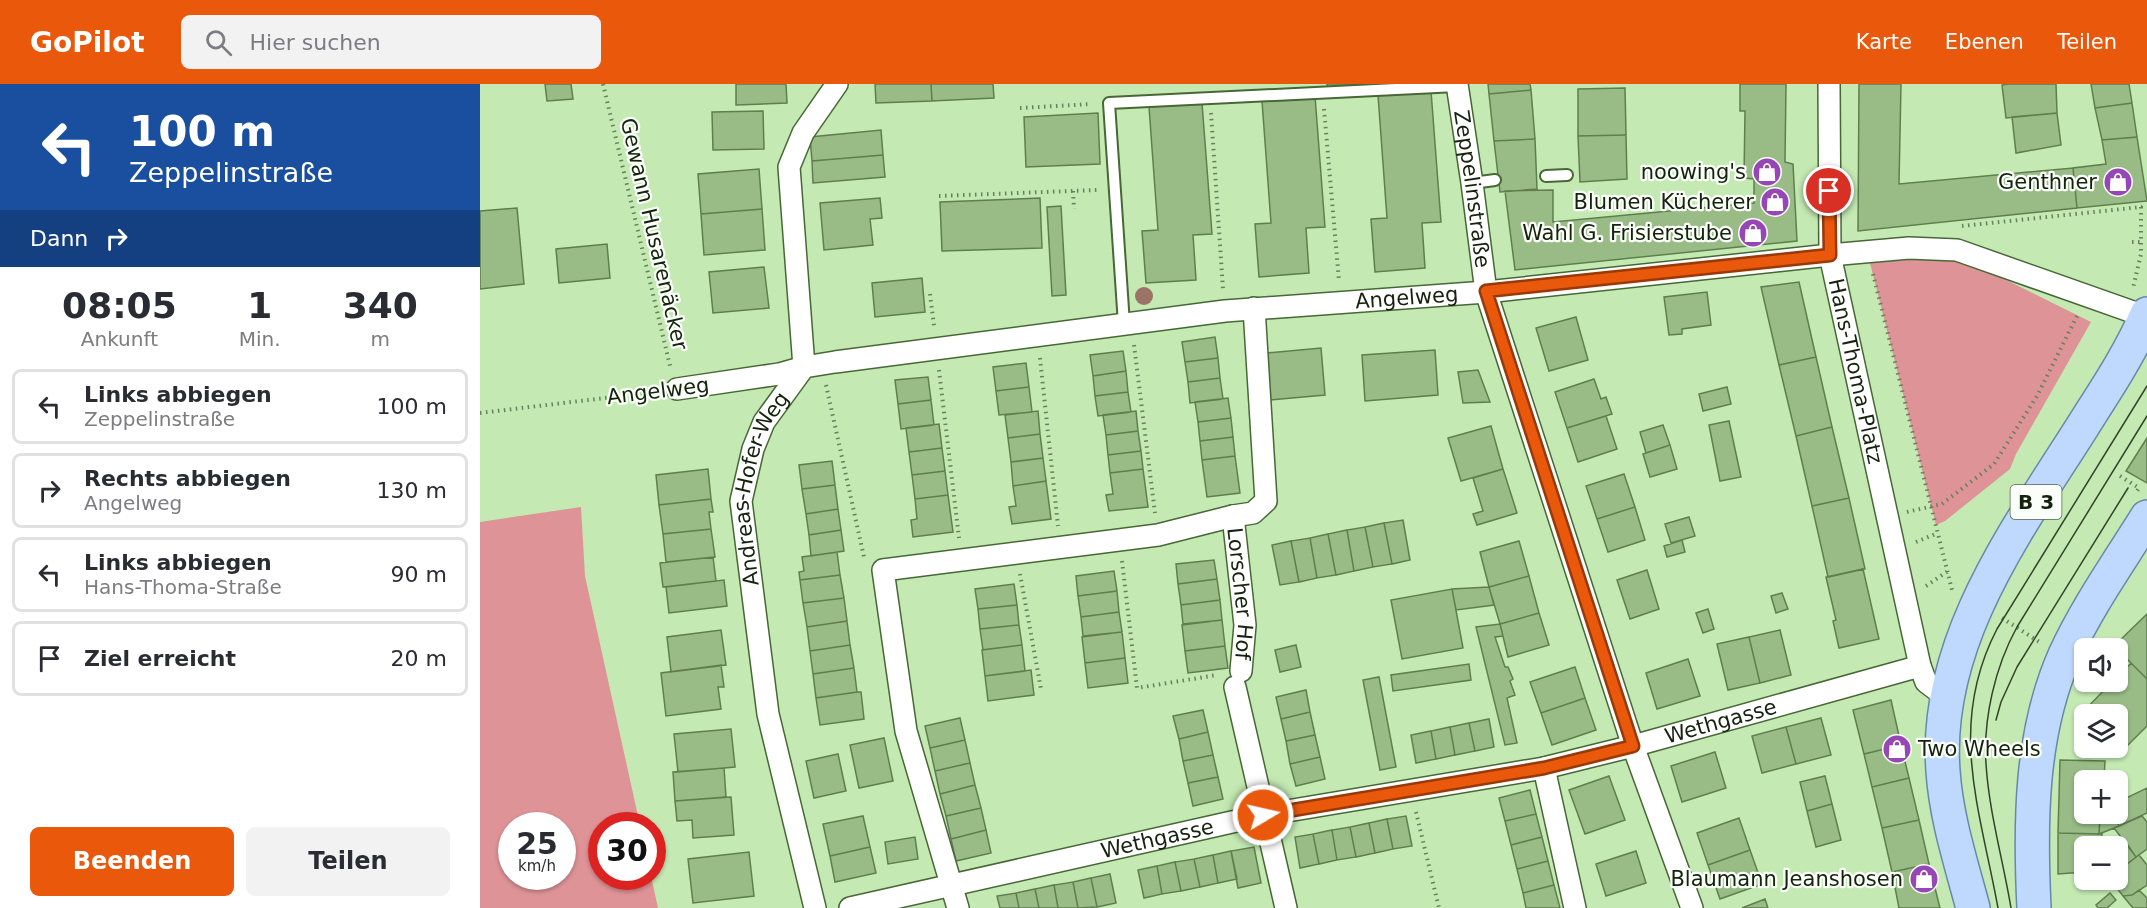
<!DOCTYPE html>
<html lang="de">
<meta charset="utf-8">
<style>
:root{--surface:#fff;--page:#f2f2f3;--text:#2b2b33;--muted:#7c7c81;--line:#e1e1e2;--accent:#ea580c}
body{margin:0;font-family:"DejaVu Sans",sans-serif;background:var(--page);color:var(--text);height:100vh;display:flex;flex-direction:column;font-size:22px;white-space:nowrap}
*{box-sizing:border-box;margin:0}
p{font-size:20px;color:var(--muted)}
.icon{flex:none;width:33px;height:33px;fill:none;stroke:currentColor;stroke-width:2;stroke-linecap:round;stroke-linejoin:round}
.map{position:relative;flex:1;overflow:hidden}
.side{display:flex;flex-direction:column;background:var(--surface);width:480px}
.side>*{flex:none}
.banner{background:#1a4fa0;color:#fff;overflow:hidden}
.controls{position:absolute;left:1594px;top:554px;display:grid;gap:12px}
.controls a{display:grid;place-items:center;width:54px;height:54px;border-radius:9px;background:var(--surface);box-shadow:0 2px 4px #0004;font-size:30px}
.speed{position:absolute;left:18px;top:728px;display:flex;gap:12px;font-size:30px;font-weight:700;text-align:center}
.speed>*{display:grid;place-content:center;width:78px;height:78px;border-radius:50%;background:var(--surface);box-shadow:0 2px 4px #0004;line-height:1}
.speed small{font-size:15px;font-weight:400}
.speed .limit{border:9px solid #d22;background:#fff;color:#111}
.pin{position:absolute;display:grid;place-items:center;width:51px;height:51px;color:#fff;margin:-26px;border:3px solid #fff;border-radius:50%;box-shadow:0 2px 6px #0007}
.me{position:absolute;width:66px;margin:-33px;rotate:81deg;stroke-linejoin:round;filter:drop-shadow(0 0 4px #0008)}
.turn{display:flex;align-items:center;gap:21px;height:126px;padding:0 30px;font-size:27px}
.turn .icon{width:78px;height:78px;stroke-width:2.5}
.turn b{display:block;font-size:42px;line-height:51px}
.then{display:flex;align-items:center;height:57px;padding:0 30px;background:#0003;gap:12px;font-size:22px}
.eta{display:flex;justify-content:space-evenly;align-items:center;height:102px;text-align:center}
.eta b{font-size:36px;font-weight:800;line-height:42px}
.cta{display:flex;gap:12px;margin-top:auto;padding:12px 30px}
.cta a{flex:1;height:69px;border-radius:9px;background:var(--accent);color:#fff;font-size:24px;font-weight:800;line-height:69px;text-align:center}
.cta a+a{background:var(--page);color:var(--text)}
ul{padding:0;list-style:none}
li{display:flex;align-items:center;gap:18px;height:75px;margin:0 12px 9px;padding:0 18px;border:3px solid var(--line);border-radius:9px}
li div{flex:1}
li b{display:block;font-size:22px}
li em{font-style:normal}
header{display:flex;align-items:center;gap:36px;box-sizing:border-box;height:84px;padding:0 30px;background:var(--accent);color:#fff}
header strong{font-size:28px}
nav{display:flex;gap:33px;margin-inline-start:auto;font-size:21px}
.search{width:420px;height:54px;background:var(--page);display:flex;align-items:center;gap:15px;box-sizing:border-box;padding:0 21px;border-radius:9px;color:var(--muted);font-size:22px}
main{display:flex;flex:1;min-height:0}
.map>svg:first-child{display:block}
.green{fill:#de9397;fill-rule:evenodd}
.building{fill:#99bc87;stroke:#5e7f4d;stroke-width:1.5}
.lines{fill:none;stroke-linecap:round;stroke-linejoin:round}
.lane-casing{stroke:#476736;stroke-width:14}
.street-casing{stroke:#476736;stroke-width:24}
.primary-casing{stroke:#6689a9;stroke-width:36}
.path{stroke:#68815d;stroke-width:4;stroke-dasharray:1.5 4.5;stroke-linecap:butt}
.lane{stroke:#fff;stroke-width:10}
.street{stroke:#fff;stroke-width:21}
.primary{stroke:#bed9fd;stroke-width:33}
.tram{stroke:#32432a;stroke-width:1.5}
.tree{fill:#9b7467}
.route-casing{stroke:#983908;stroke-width:15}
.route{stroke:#ea580c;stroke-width:10}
.labels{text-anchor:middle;stroke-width:4.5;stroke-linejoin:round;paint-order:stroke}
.shield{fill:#fbfff9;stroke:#5a6454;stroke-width:1.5}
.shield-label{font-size:20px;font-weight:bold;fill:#15220e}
.poi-label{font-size:21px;fill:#15220e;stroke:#fbfff9;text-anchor:end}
.street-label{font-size:21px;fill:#15220e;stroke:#fbfff9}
</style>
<header>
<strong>GoPilot</strong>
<div class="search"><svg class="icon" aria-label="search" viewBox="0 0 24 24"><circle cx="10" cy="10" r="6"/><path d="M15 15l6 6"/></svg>Hier suchen</div>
<nav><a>Karte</a><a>Ebenen</a><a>Teilen</a></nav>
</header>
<main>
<section class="side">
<div class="banner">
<div class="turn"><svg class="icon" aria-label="left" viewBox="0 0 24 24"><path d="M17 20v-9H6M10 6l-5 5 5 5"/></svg><div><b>100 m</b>Zeppelinstraße</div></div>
<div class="then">Dann<svg class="icon" aria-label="right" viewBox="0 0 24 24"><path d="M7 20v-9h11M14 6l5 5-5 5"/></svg></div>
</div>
<div class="eta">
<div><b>08:05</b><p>Ankunft</p></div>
<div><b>1</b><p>Min.</p></div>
<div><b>340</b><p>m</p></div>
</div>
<ul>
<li><svg class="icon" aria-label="left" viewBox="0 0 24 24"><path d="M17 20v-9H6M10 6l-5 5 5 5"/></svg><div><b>Links abbiegen</b><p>Zeppelinstraße</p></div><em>100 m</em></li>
<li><svg class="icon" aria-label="right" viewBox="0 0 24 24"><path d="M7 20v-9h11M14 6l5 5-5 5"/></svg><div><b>Rechts abbiegen</b><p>Angelweg</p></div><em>130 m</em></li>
<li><svg class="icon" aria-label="left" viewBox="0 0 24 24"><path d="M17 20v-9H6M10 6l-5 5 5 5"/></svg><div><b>Links abbiegen</b><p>Hans-Thoma-Straße</p></div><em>90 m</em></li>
<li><svg class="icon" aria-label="arrive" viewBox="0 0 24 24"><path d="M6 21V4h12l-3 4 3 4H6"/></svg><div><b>Ziel erreicht</b></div><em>20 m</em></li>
</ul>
<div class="cta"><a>Beenden</a><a>Teilen</a></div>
</section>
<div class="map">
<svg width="1667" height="824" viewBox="0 0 1667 824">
<rect width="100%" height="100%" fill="#c4e9b3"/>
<!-- green -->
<path class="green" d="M1474,170l137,68 -75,132 -6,15 -65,52 -9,4 -67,-266z
M101,423l4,69 55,249h-38v51h49l7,32h-178v-386zM32,741h50v51h-50z"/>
<!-- building -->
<path class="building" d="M65,0h26l2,15 -26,2z
M256,0h50l1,19 -51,2z
M395,0h56l1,17 -56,2z
M451,0h62l1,14 -62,3z
M847,0h96l-95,6z
M1008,0h42l1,6 -42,4z
M1260,0h46l-1,78 8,2 4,77 -282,29 -10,-79 48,-1v32l201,-19v-24l-10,-1 1,-67h-5z
M1379,0h42l-2,100 174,-16 4,40 -219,23z
M1528,0h48l1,29 -51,5 -4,-33z
M1611,0h38l3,19 -37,5z
M1145,4l1,47 -48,1v-47z
M1051,6l4,49 -41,2 -5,-47z
M951,7l10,131 -19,1 3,45 -50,4 -4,-53 16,-1 -9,-123z
M835,12l10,131 -19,1 3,45 -50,4 -4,-53 16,-1 -9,-122z
M722,19l10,131 -19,1 3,45 -50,3 -4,-52 16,-1 -9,-123z
M1652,19l5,34 -35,3 -7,-32z
M283,27l1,38 -51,1 -1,-38z
M618,29l2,51 -74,3 -2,-50z
M1577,29l4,32 -45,8 -4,-36z
M401,46l2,25 -71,6 -2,-24z
M1146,51l1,44 -47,3 -2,-46z
M1657,53l10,64 -70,7 -4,-40 33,-4 -4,-24z
M1055,55l2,50 -37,3 -6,-51z
M403,71l2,22 -72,6 -1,-22z
M279,85l3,40 -61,5 -3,-40z
M400,114l2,20 -12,1 3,26 -49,5 -4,-47z
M560,114l2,50 -100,3 -2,-49z
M581,122l5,89 -14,1 -5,-89z
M37,124l7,76 -44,5v-78z
M282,125l3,41 -61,5 -3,-41z
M127,160l3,34 -51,5 -3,-34z
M284,183l5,41 -56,5 -4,-41z
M442,194l3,34 -50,5 -3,-34z
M1319,198l17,75 -37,8 -18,-78z
M1227,208l4,33 -29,4v5l-13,1 -5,-38z
M1096,233l12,43 -39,11 -13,-43z
M735,253l3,21 -33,4 -3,-20z
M841,264l4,47 -55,5 -4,-47z
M955,266l3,45 -73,6 -3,-46z
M643,267l3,20 -33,5 -3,-21z
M1336,273l16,70 -36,9 -17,-71z
M738,274l2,20 -32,4 -3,-20z
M546,279l3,24 -33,4 -3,-24z
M998,286l12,32 -27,1 -5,-31z
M646,287l2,21 -33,4 -2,-20z
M448,293l3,23 -33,4 -3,-24z
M740,294l3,21 -33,4 -2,-21z
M1114,295l7,20 5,-2 6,17 -45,14 -12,-36z
M549,303l3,25 -33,3 -3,-24z
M1247,303l4,17 -28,7 -4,-17z
M648,308l3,20 -33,4 -3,-20z
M748,314l3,20 -33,4 -3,-20z
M451,316l3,25 -33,4 -3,-25z
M558,327l2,23 -32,4 -3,-23z
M656,327l2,20 -32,4 -3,-20z
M1126,332l11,33 -39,13 -11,-34z
M751,334l2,19 -33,4 -2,-19z
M1249,337l12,56 -21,4 -11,-56z
M459,340l3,24 -33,4 -3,-24z
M1183,341l7,20 -24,8 -6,-21z
M1011,342l12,43 -42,12 -13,-43z
M1352,343l17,71 -37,8 -16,-70z
M658,347l3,20 -33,4 -2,-20z
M560,350l3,24 -32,4 -3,-24z
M753,353l2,19 -33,4 -2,-19z
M1667,354v45l-21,-12z
M1190,361l7,24 -27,8 -7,-23z
M462,364l3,23 -33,4 -3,-23z
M661,367l2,18 -33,4 -2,-18z
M755,372l5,37 -33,4 -5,-37z
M563,374l3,23 -33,5 -2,-24z
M352,377l3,24 -33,4 -3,-24z
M228,385l3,30 -52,6 -3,-30z
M663,385l5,38 -39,4 -3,-16 7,-1 -3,-21z
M1023,385l14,44 -40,12 -4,-11 10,-3 -10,-33z
M465,387l3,24 -33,4 -3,-24z
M1144,390l11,33 -38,12 -11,-33z
M566,397l5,38 -39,5 -3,-17 7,-1 -3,-20z
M355,401l3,24 -32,5 -4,-25z
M468,411l5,37 -40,5 -2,-17 6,-1 -2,-20z
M1369,414l16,71 -37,8 -16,-71z
M231,415l2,13h-4l2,17 -48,5 -4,-29z
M1155,423l10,33 -37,12 -11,-33z
M358,425l3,21 -32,5 -3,-21z
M1209,433l6,19 -24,7 -6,-19z
M923,436l7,40 -18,4 -8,-41z
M904,439l8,41 -19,3 -8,-40z
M885,443l8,40 -19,4 -7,-41z
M231,445l4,28 -49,5 -3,-28z
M361,446l3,21 -33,5 -2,-21z
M867,446l7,41 -18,4 -8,-41z
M848,450l8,41 -19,3 -7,-40z
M830,454l7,40 -18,4 -8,-41z
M1202,456l3,12 -18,5 -3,-11z
M811,457l8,41 -19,3 -8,-40z
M1039,457l10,35 -40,11 -9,-35z
M357,468l3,23 -40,5 -1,-8 5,-1 -2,-14z
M233,473l3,24 -53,6 -3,-24z
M734,476l3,19 -39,5 -2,-20z
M1383,485l16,70 -40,9 -6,-27 3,-1 -10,-43z
M1167,486l12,39 -29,10 -13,-39z
M634,487l3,20 -39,5 -2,-20z
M360,491l4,23 -41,5 -3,-23z
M1049,492l10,37 -39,11 -11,-37z
M737,495l3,21 -39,5 -3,-21z
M244,496l3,26 -58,7 -3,-26z
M534,500l3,21 -39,4 -3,-20z
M1009,503l5,18 -38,5 -4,-21z
M972,505l11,59 -61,11 -11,-59z
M637,507l2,21 -38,5 -3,-21z
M1302,509l6,16 -12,4 -5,-17z
M364,514l3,23 -40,6 -4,-24z
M740,516l2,20 -39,4 -2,-19z
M537,521l2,20 -39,4 -2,-20z
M1228,525l6,20 -11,4 -7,-20z
M639,528l3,20 -39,4 -2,-19z
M1059,529l10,32 -41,12 -8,-33z
M1667,530v65l-33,-33z
M742,536l3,26 -40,5 -3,-26z
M367,537l3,24 -40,6 -3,-24z
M1020,540l3,12 -8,1 10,30h3l5,12 -3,2 5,14 -8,3 10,45 -12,2 -29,-118z
M539,541l3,20 -39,5 -3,-21z
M241,546l5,35 -55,7 -4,-35z
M1300,546l11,45 -31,8 -11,-46z
M642,548l3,26 -40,5 -3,-26z
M1269,553l11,46 -32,7 -11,-46z
M370,561l4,23 -41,6 -3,-23z
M542,561l3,26 -40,5 -3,-26z
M816,561l5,22 -21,5 -5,-22z
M745,562l3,22 -40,5 -3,-22z
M645,574l3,25 -40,5 -3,-25z
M1208,575l12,37 -43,13 -11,-36z
M1651,579l16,16v47l-29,29 -8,-8h8v-33h-33v8l-6,-6 33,-34 -1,-1h7v-9l3,2z
M989,580l2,16 -78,11 -2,-16z
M241,581l3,22h-6l3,22 -55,7 -5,-43z
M1095,583l10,31 -44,15 -11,-31z
M374,584l3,24 -41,6 -3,-24z
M551,586l3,25 -46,6 -3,-25z
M899,593l17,90 -16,3 -17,-90z
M826,606l4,22 -29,7 -5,-22z
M377,608h4l3,27 -44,6 -4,-27z
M1105,614l11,32 -44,15 -11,-32z
M1411,616l10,45 -37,9 -11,-44z
M723,626l5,22 -29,7 -6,-23z
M830,628l5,23 -29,6 -5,-22z
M480,634l5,22 -35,8 -5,-22z
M1341,634l10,37 -35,9 -10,-37z
M1009,635l5,28 -19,4 -6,-28z
M989,639l6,28 -20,4 -5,-28z
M970,643l5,28 -19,4 -5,-28z
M1306,643l10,37 -34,9 -10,-37z
M251,645l4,38 -57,5 -4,-38z
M951,647l5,28 -20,4 -5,-28z
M728,648l5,23 -30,6 -4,-22z
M835,651l5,22 -30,7 -4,-23z
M404,654l9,43 -34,7 -9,-43z
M485,656l5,23 -35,8 -5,-23z
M1421,661l8,33 -37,9 -8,-33z
M1235,668l11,36 -44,14 -11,-36z
M358,670l8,37 -32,7 -8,-37z
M733,671l5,22 -30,6 -5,-22z
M840,673l5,22 -29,7 -6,-22z
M1580,676l45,1 -1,19h-19v33h15l-1,21 -41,-1z
M490,679l5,22 -35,9 -5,-23z
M244,684l2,29 -51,4 -2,-29z
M1129,692l16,44 -40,14 -16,-44z
M1345,692l7,28 -25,7 -7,-29z
M738,693l5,22 -30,7 -5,-23z
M1429,694l10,42 -37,8 -10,-41z
M495,701l6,23 -35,8 -6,-22z
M1667,704v25l-28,13 -6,-13h5v-11z
M1050,706l6,24 -31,7 -6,-23z
M251,713l3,38 -41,3 -1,-18 -15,1 -2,-20z
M1352,720l9,36 -25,7 -9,-36z
M501,724l5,22 -35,9 -5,-23z
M1629,729h4l6,13 -20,8 1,-17z
M1056,730l6,23 -31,8 -6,-24z
M383,732l7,31 -40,9 -7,-32z
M926,732l6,30 -19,3 -6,-30z
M1662,732l5,6v27l-11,8 -22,-29z
M1259,734l11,32 -42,15 -11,-32z
M907,735l6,30 -18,4 -6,-30z
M1439,736l10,44 -37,8 -10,-44z
M889,739l6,30 -19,4 -6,-30z
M870,743l6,30 -19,3 -5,-30z
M506,746l5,23 -35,8 -5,-22z
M852,746l5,30 -18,4 -6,-30z
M1578,749l44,1v12h-17v26l-27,2z
M833,750l6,30 -19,4 -5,-31z
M435,753l3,22 -30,5 -3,-22z
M1062,753l6,24 -31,8 -6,-24z
M1647,760l9,13 -18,14v-20z
M390,763l6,26 -41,9 -5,-26z
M774,763l7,36 -23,5 -7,-37z
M1270,766l12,34 -42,15 -12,-34z
M751,767l6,28 -19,4 -5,-28z
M1156,767l10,32 -40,13 -10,-32z
M269,768l5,44 -61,7 -5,-44z
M733,771l5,28 -18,4 -6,-28z
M1659,771l8,10v20l-15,10 -9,1 -13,-17h8v-8z
M714,775l6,28 -19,4 -6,-29z
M1068,777l6,24 -31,8 -6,-24z
M695,778l6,29 -19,3 -5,-28z
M1449,780l11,44h-41l-7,-36z
M677,782l5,28 -18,4 -6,-28z
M630,790l6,29 -19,4 -6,-29z
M611,794l6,29 -19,1 -5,-26z
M593,798l5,26h-20l-4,-23z
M574,801l4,23h-19l-4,-19z
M1074,801l6,23h-34l-3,-15z
M555,805l4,19h-20l-3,-15z
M1659,806l8,8v10h-14l-10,-12 9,-1z
M536,809l3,15h-19l-3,-12z
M1630,809l6,7 -9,8h-9l-2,-3z
M1285,815l3,9h-26z"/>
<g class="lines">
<!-- lane casing -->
<g class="lane-casing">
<path id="lane" d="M1066,92l21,-1
M992,99l23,-3
M644,240l-15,-221 348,-17"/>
</g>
<!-- street casing -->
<g class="street-casing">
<g id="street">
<path id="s1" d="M977,0l15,99 14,109 147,454 59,162"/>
<path id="s2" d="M1349,0l1,171 90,411 6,16 20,15"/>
<path id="s3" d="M197,305l102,-15 25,-7 31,-5 390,-51 261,-19 344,-37 79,-7 48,2 190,67"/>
<path id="s4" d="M753,432l12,109 -4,46"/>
<path d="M755,603l51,221"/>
<path d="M1064,684l31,140"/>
<path id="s5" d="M335,824l-47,-194 -27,-213 12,-52 11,-27 40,-55 -15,-200 14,-34 34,-49"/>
<path id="s6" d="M370,824l413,-93 281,-47 89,-22 287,-80"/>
<path d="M478,824l-52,-177 -23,-161 275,-35 75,-19 20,-3 13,-12 -12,-193"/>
</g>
</g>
<!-- primary casing -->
<g class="primary-casing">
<path id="primary" d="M1493,824c-12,-45 -27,-91 -30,-137 -10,-135 81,-250 148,-358 20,-31 41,-64 56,-99
M1554,824c-4,-84 -4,-174 31,-253 22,-48 54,-93 82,-138"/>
</g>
<!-- path -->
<path class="path" d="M123,0l68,286
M540,24l71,-4
M844,25l15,172
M731,29l12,176
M593,107l1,18
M459,112l158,-6
M1482,142l179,-19v47l-8,34
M1652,158h10
M1393,190l79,316
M450,210l4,32
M654,261l21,168
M560,274l18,168
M459,286l20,168
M346,301l38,172
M0,329l175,-21
M1640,392l19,12 -2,3
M1427,428l35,-8 52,-40 43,-68 40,-80
M1436,458l22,-9
M642,477l15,127 80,-13
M540,490l21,115
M1446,502l22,-15
M1522,534l39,25
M936,728l23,96"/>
<!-- lane -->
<use href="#lane" class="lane"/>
<!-- street -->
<use href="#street" class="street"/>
<!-- primary -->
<use href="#primary" class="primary"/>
<!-- tram -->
<path class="tram" d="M1516,636l5,-18 16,-35 111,-179
M1518,824c-18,-99 -51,-183 -1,-279l150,-243
M1531,824c-8,-48 -22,-96 -25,-144 -3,-45 9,-97 31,-137l130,-211"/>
</g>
<!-- trees -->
<circle class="tree" cx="664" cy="212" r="9"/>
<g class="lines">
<!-- route casing -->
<g class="route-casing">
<path id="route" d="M783,731l281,-47 89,-22 -147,-455 344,-36 -1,-64"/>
</g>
<!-- route -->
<use href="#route" class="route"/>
</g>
<!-- icons -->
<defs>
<g id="shop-disc" transform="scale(1.5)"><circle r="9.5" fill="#9746b5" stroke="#fbfff9"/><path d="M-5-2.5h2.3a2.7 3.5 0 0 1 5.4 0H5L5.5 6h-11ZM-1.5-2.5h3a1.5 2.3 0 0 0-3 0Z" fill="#fff"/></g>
</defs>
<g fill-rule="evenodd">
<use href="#shop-disc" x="1287" y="88"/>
<use href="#shop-disc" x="1638" y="98"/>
<use href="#shop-disc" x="1295" y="118"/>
<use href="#shop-disc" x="1273" y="149"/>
<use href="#shop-disc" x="1417" y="665"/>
<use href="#shop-disc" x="1444" y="795"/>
</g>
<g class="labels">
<!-- shield labels -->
<rect class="shield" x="1530.5" y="401" width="51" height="34" rx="4.5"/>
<g class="shield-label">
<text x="1556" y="425">B 3</text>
</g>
<!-- poi labels -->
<g class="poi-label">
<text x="1266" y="95">noowing's</text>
<text x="1617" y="105">Genthner</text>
<text x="1274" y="125">Blumen Kücherer</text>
<text x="1252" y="156">Wahl G. Frisierstube</text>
<text x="1438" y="672" text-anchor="start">Two Wheels</text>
<text x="1423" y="802">Blaumann Jeanshosen</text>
</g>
<!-- street labels -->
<g class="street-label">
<text dy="7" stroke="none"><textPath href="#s1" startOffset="106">Zeppelinstraße</textPath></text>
<text transform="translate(174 150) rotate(77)" y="7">Gewann Husarenäcker</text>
<text dy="7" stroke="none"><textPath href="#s3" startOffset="736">Angelweg</textPath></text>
<text dy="7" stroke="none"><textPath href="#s2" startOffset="290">Hans-Thoma-Platz</textPath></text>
<text transform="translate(178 307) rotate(-7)" y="7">Angelweg</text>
<text dy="7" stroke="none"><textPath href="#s5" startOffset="430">Andreas-Hofer-Weg</textPath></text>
<text dy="7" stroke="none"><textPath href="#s4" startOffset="78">Lorscher Hof</textPath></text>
<text dy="7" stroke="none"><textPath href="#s6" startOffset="891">Wethgasse</textPath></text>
<text dy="7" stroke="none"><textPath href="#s6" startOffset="315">Wethgasse</textPath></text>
</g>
</g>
</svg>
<div class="controls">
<a><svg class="icon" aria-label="sound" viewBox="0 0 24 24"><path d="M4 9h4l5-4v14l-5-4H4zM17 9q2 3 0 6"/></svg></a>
<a><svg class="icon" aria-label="layers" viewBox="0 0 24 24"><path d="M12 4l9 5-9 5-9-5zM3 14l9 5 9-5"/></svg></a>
<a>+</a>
<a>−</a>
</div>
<div class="speed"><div>25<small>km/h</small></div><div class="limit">30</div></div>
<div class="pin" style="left:1349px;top:107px;background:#d93025"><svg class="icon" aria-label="arrive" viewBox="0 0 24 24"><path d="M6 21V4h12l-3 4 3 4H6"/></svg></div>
<svg class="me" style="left:783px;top:731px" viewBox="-20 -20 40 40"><circle r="17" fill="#ea580c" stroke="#fff" stroke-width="3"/><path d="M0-11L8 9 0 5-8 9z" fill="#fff"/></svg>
</div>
</main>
